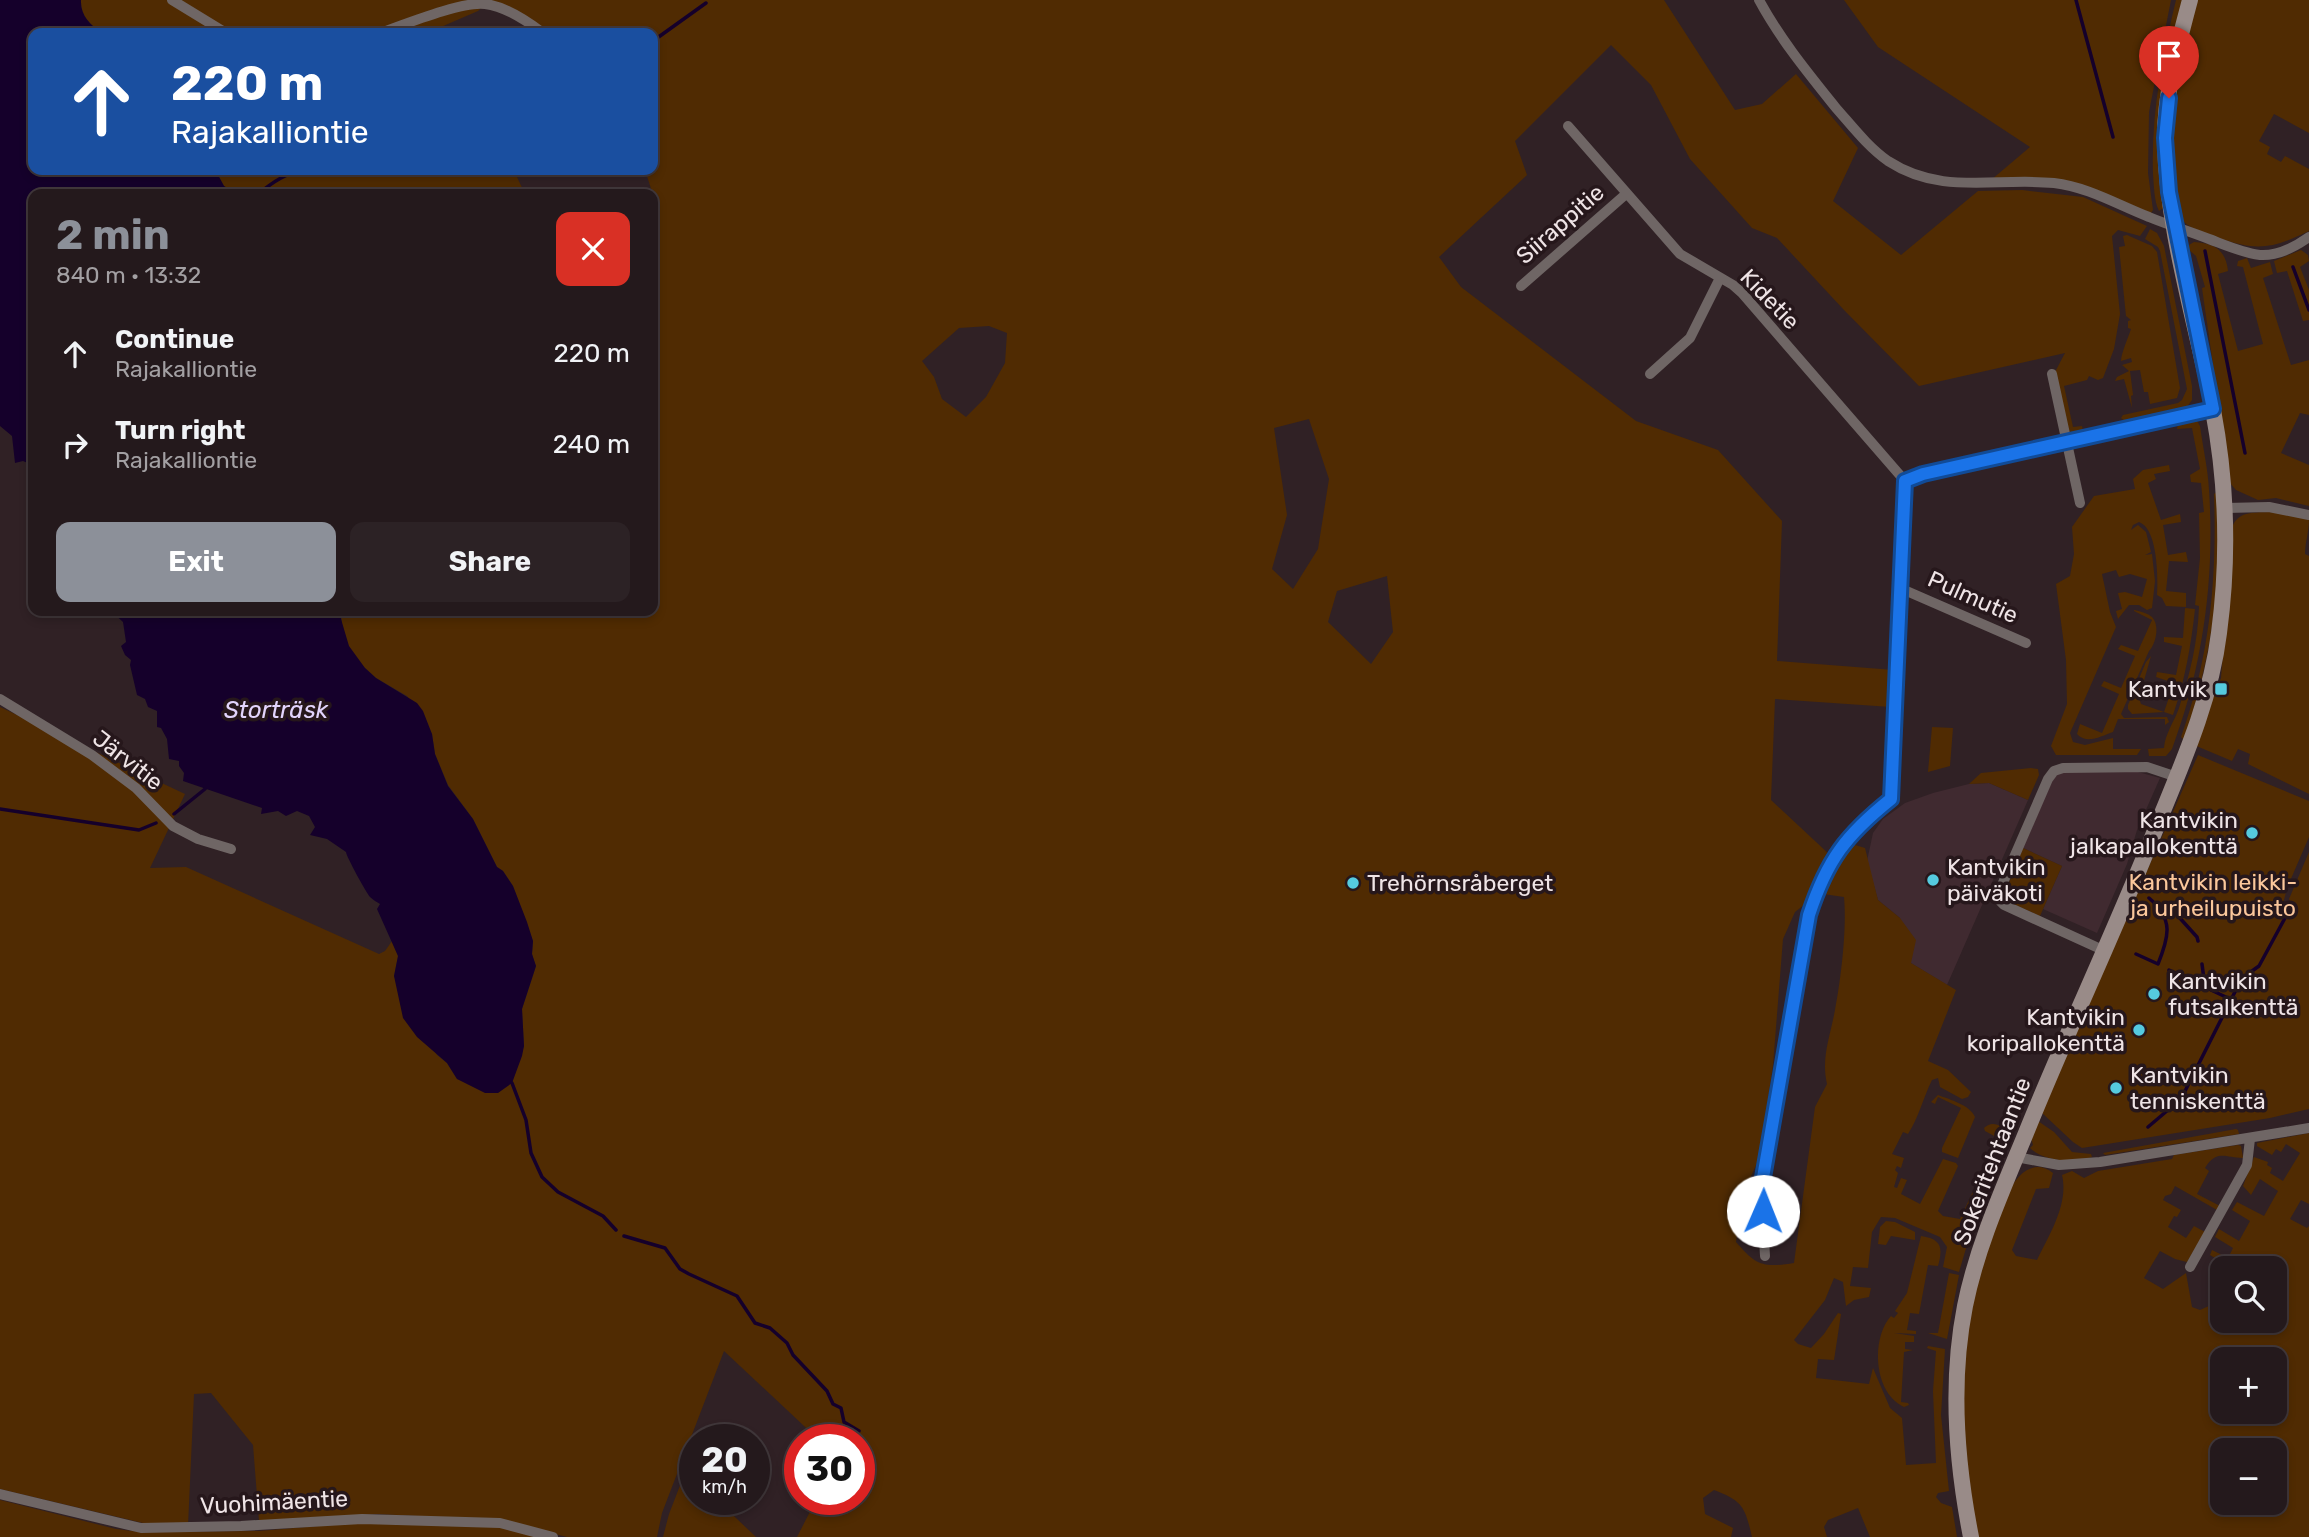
<!DOCTYPE html>
<meta charset="utf-8">
<style>
:root{--surface:#24191c;--page:#2c2225;--text:#f1f3f6;--muted:#a3a0a3;--line:#41383b;--accent:#8c9099}
body{margin:0;font-family:Rubik,sans-serif;background:var(--page);color:var(--text);height:100vh;display:flex;flex-direction:column;font-size:26px;white-space:nowrap}
*{box-sizing:border-box;margin:0}
p{font-size:23px;color:var(--muted)}
.icon{flex:none;width:38px;height:38px;fill:none;stroke:currentColor;stroke-width:2;stroke-linecap:round;stroke-linejoin:round}
.map{position:relative;flex:1;overflow:hidden}
.details{position:absolute;left:28px;top:189px;width:630px;height:427px;display:flex;flex-direction:column;background:var(--surface);border-radius:14px;box-shadow:0 4px 10px #0003,0 0 0 2px var(--line)}
.details>*{flex:none}
.top-card{position:absolute;left:28px;top:28px;width:630px;height:147px;border-radius:14px;box-shadow:0 4px 10px #0003,0 0 0 2px var(--line);background:#1a4fa0;color:#fff;overflow:hidden}
.buttons{position:absolute;left:2210px;top:1256px;display:grid;gap:14px}
.buttons a{display:grid;place-items:center;width:77px;height:77px;border-radius:14px;background:var(--surface);box-shadow:0 4px 10px #0003,0 0 0 2px var(--line);font-size:35px}
.speed{position:absolute;left:679px;top:1424px;display:flex;gap:14px;font-size:35px;font-weight:700;text-align:center}
.speed>*{display:grid;place-content:center;width:91px;height:91px;border-radius:50%;background:var(--surface);box-shadow:0 4px 10px #0003,0 0 0 2px var(--line);line-height:1}
.speed small{font-size:18px;font-weight:400}
.speed .limit{border:10px solid #d22;background:#fff;color:#111}
.pin{position:absolute;display:grid;place-items:center;width:60px;height:60px;color:#fff;margin:-72px -30px;border-radius:50% 50% 50% 0;rotate:-45deg;box-shadow:0 0 7px #0007}
.pin .icon{rotate:45deg}
.me{position:absolute;width:77px;margin:-38px;rotate:1deg;stroke-linejoin:round;filter:drop-shadow(0 0 5px #0008)}
.turn{display:flex;align-items:center;gap:24px;height:147px;padding:0 28px;font-size:32px}
.turn .icon{width:91px;height:91px;stroke-width:2.5}
.turn b{display:block;font-size:49px;line-height:60px}
.round{display:grid;place-items:center;flex:none;width:74px;height:74px;border-radius:14px;background:var(--page)}
.headline{display:flex;align-items:center;justify-content:space-between;height:119px;padding:0 28px}
h1{font-size:42px;font-weight:700;line-height:52px;color:var(--accent)}
.cta{display:flex;gap:14px;margin-top:auto;padding:14px 28px}
.cta a{flex:1;height:80px;border-radius:14px;background:var(--accent);color:#fff;font-size:28px;font-weight:700;line-height:80px;text-align:center}
.cta a+a{background:var(--page);color:var(--text)}
ul{padding:0;list-style:none}
li{display:flex;align-items:center;gap:21px;height:91px;padding:0 28px}
li div{flex:1}
li b{display:block;font-size:26px}
li em{font-style:normal}
.map>svg:first-child{display:block}
.built{fill:#402a30}
.green{fill:#502b02;fill-rule:evenodd}
.water{fill:#15002b}
.lines{fill:none;stroke-linecap:round;stroke-linejoin:round}
.stream{stroke:#15002b;stroke-width:3.5}
.street{stroke:#6f6665;stroke-width:10}
.secondary{stroke:#998b88;stroke-width:16}
.route-casing{stroke:#114b97;stroke-width:18}
.route{stroke:#1a73e8;stroke-width:12}
.poi-dot{fill:#55cadf;stroke:#26171b;stroke-width:2.5}
.labels{text-anchor:middle;stroke-width:7;stroke-linejoin:round;paint-order:stroke}
.street-label{font-size:23px;fill:#efe4e6;stroke:#26171b}
.poi-label{font-size:23px;fill:#efe4e6;stroke:#26171b;text-anchor:start}
.park-label{font-size:23px;fill:#fbc79b;stroke:#26171b}
.water-label{font-size:24px;font-style:italic;fill:#e2d4fc;stroke:#26171b}
</style>
<div class="map">
<svg width="2309" height="1537" viewBox="0 0 2309 1537">
<rect width="100%" height="100%" fill="#302125"/>
<!-- built -->
<path class="built" d="M2064,772h74l22,6 -23,52 -10,34 -30,69 -54,-24 19,-43 -39,-18 29,-67 5,-6z
M1989,783l39,17 -81,185 -36,-22 -11,-45 -22,-18 -11,-39 6,-28 10,-14 22,-16 28,-10 36,-9z"/>
<!-- green -->
<path class="green" d="M81,0h1583l71,110 27,-6 34,-30 62,74 -25,53 68,54 77,-64 44,-1 61,7 64,29 -7,10 -22,-6 -6,6 8,78 -6,35 -11,29 -5,2 -9,-4 -2,4 -23,6 9,41 9,-1 1,5 -11,2 -3,-2 -14,-59 10,-19 -146,33 -75,-76 -67,-72 -25,-10 -62,-69 -39,-74 -40,-40 -96,96 12,34 -88,82 22,30 175,134 82,29 64,71 -5,140 117,9 -3,37 -116,-8 -4,101 59,55 -12,21 -9,25 -14,11 -12,27 -10,126 -13,91 -19,43 -5,43c20,23 26,26 58,21l21,-156 12,-23c-6,-26 3,-47 8,-74 6,-31 12,-82 9,-113l-21,-3c7,-19 16,-36 32,-49l10,3 13,52 22,18 16,22 -5,23 45,27 -28,71 20,9 23,22 -3,5 -6,2 -22,-12 -2,-9 -6,2c-9,18 -13,37 -24,54l-5,-2 -11,22 12,4 -3,10 -4,-2 -2,4 3,3 -4,14 3,1 4,-10 6,2 -6,14 19,10 23,-45 13,4 2,3 -20,45 5,5 17,3 38,-81 -13,-7 -1,-3c9,-9 18,-1 27,4l-36,86 -16,54 -16,-5 4,-20 -7,-10 -45,-19 -14,-1 -9,15 -4,36 -15,-1 -3,19 21,2 -2,9 -15,3 -8,6 -3,-24 -9,-4 -9,22 -31,40 4,4 13,4 13,-14 14,-21 3,1 -7,46 -16,-1 -2,19 53,6 4,-16 17,40 12,10 4,47 30,-2 -3,-72 3,-40 -9,-3 1,-2 17,3 -4,66 8,76 -11,2 -2,4 5,6 11,4 5,30h-87l-12,-29 -30,12 -4,7 3,10h-75c-7,-30 -9,-36 -38,-47l-11,8 2,16 28,14 -2,9h-934l19,-37h43v-60h-40l-95,-89 -62,162 -5,24h-90l-67,-17 -123,-6 -118,7 -6,-76 -42,-52 -17,1 -6,132 -45,-3 -143,-34v-782l185,87 -35,74 36,-1 193,87 6,-3 7,-10 6,15 -4,20 43,79 10,8 10,16 55,4 12,-37 -2,-37 14,-43 -4,-12 1,-13 -20,-55 -10,-15 -6,-4 -24,-48 -25,-34 -13,-31 -3,-20 -25,-38 -31,-18 -32,-29 -3,-38h312v-410h2l-10,-31h8v-137h-132l8,-8 -44,-21 -7,7 -51,22h-325c-12,-8 -22,-18 -21,-33zM989,326l18,7 -2,30 -19,34 -20,20 -24,-18 -8,-22 -12,-16 37,-33zM1309,419l20,60 -11,70 -25,40 -21,-20 15,-54 -13,-87zM1387,576l6,56 -22,32 -43,-42 9,-31z
M1844,0h327l-22,112 -1,61 5,37 -2,3 -69,-28 -91,-5 39,-33 -152,-100z
M2176,0h8l-21,208 -4,3c-5,-10 -5,-25 -6,-37 -2,-59 9,-117 23,-174z
M2195,0h114v133l-35,-19 -15,27 11,6 -3,7 14,8 4,-6 24,13v62c-34,16 -50,21 -87,8 -13,-5 -34,-9 -42,-22 -4,-8 -4,-18 -6,-26 -9,-64 7,-129 21,-191z
M220,170h299l-2,7 8,17h-288l-13,-8 -6,-11z
M2150,229l7,4 7,13 28,140v14l-6,8 -61,13 -4,-3 2,-3 55,-12 4,-3 5,-11 -27,-138 -2,-4 -13,-8z
M2127,235l25,11 5,6 23,136 -3,10 -27,6 -2,-12h-4l-4,-22 -10,1 3,24 -2,1 1,12 -8,-29 -9,2 2,-4 12,-6 -7,-6 10,-3 -1,-4 -10,3c0,-7 7,-23 10,-32l-3,-1v-7l3,-1 -5,-4 -7,-69 6,-1 -2,-10z
M2194,242c20,1 32,8 34,29l-10,3 20,77 25,-7 -20,-77 -6,-1 1,-5 9,-3 4,10 19,-6 3,12 -10,4 28,87 18,-5v55l-9,-2 -19,40 28,12v41l-33,-8 -18,2 -22,-10 -6,-7 -28,-195 3,-1 -9,-31 -8,-7 1,-4z
M2301,250l7,5 1,6 -9,6 9,23v30l-6,1 -16,-50 -10,2 -3,-12z
M2193,419h3l4,7c3,22 8,43 9,64 6,89 -6,176 -37,259l-6,7h-17l-1,-7 16,-1c1,-14 10,-26 15,-40 11,-34 19,-67 20,-102l-4,-1 5,-47 -1,-45 5,-1 -3,-29 -10,-1 -1,-7 10,-6 -8,-41 -15,1 1,-5z
M2169,465l1,6 -16,3 2,5 -8,4 13,37 19,-6 1,8 -18,3 5,30 18,-3 2,10 -19,-1 -3,30 20,2v14l-20,-1 -4,-8 -5,-3c1,-17 1,-66 -18,-73l-6,3 -2,5 7,-5 8,7 5,20 -6,3 7,-1 3,27 -3,27 -5,2 -8,-5h-10l-11,14 -2,-8 6,-2 -4,-16 7,-1 17,5 5,-18 -17,-5 -11,3 -3,-7 -14,4 8,38 6,15 -46,106 3,9 12,3 28,-7v11h28l-4,6h-81l-5,-9 16,-42 -1,-44 -10,-76 14,-8 4,-22 -2,-27 22,-31 41,-7 -2,-10 10,-9z
M2217,492c6,89 -5,164 -33,248l-3,-3c29,-82 36,-157 33,-243z
M2268,512l22,2 19,5c0,13 -4,23 -4,35l4,2v238l-61,-30 2,-10 -12,-5 -6,12 -38,-16 27,-67 12,-153c7,-14 20,-12 35,-13z
M2185,608l10,1c-4,37 -10,71 -22,106l-9,-3 10,-29 -18,-6 1,-5 19,3 6,-29 -18,-4v-5l19,1z
M2134,610c6,1 13,3 18,7 8,8 4,27 -3,34l-28,63 3,4 43,-1 2,5 -4,3v-6h-47l-5,13c-12,4 -26,13 -36,2l3,-10 22,9 17,-39 -18,-8 3,-5 17,7 14,-32 -17,-7 3,-4 17,6 14,-31 -18,-9z
M2151,656l-12,42 2,6 23,8 -32,2 -4,-5v-4l18,-43z
M1932,727l21,1 -3,38 -22,6z
M2198,755l111,46v36l-22,51 -4,16 10,12 3,-2 -7,-15 20,-47v257l-39,9 -188,30 -9,-6 -32,-30z
M2031,768l7,1 1,6 -11,25 -39,-17 -20,1 12,-11z
M2023,848l39,18 -22,50 -27,-12 -7,-6v-8z
M1938,1095c13,5 32,10 37,22l-17,41 -16,-6v-4l19,-40 -23,-11 -3,7 -4,-2z
M2038,1121l16,11 18,20 19,2 1,3c-18,6 -47,5 -62,-9l3,-3 -2,-7z
M2236,1129l2,1 1,4 -134,21 -2,-2z
M2309,1133v71l-8,-4 -11,19 17,9 2,-2v311h-332c-5,-34 -14,-71 -15,-106 0,-63 5,-129 25,-190 5,-17 15,-33 22,-49 8,-18 25,-34 44,-19l-4,15 -13,1 -24,61 4,6 21,4c12,-25 32,-56 25,-85l10,-4 12,7 14,-7 74,-12 2,-4 64,-10 3,1 2,12c-18,0 -26,-9 -38,10l4,3 -12,23 23,12 -3,4 -42,-24 -4,8 -6,2 -2,4 18,10 -4,7 -3,-1 -6,11 18,11 8,-12 11,6 -18,30 -12,-3 -15,-8 -16,27 19,11 23,-16 6,34 8,3 11,-5 -2,-19 7,-13 6,4v44h53v-52h-42l-23,-14 2,-5 16,8 5,-10 -18,-11 4,-8 20,12 11,-20 -18,-11 5,-8 27,14 14,-25 -18,-12 -9,16 -8,-9 11,-29 14,5 -1,3 5,3 -2,5 13,8 17,-28 -14,-9 -5,8 -5,-3 -4,6 -15,-9v-3zM2222,1360h53v52h-53zM2222,1451h53v52h-53z
M1886,1221l9,1 20,10v8l-24,-4 -5,9 -8,-1 2,-17z
M1921,1236c21,3 22,12 17,30l-10,-1 -9,49 -9,-1 -3,17 9,1v3l-22,-1 20,3v6h-9v7l8,1 -9,2 -3,50 7,1 1,2 -5,2c-31,-14 -33,-69 -13,-91l3,2 4,-5 -3,-2 12,-18z
M1949,1273l10,2 -12,64 -19,-6h10z
M686,1470l9,8v22h22l39,37h-93l6,-23z
M0,1500l116,29 24,3 119,-1 108,-9 133,5 38,10h-538z"/>
<!-- water -->
<path class="water" d="M0,0h81c-1,15 9,25 21,33h-69v137h187l-2,5 6,11 13,8h-204v281l-1,-10 -9,-4 -8,2 -3,-27 -12,-10z
M111,611h230v8l8,27 16,22 11,10 41,25 6,8 9,23 3,20 13,32 25,33 24,48 6,4 10,15 14,36 6,19 -1,13 4,12 -14,43 2,37 -2,10 -10,27 -14,10h-13l-28,-14 -10,-16 -30,-26 -14,-19 -9,-42 4,-20 -21,-47 3,-5c-3,-2 -7,-4 -10,-7 -3,-3 -24,-41 -24,-45l-19,-13 -17,-4 5,-8 -6,-11 -12,-5 -11,5 -8,-5 -17,3 1,-6 -79,-27 1,-8 -5,-7v-5l-10,-2 -2,-20 -6,-11 -4,-1v-16l-9,-4 -3,-8 -8,-4 -7,-30 1,-5 -6,-5 -4,-9 5,-4 -3,-20z"/>
<g class="lines">
<!-- stream -->
<path class="stream" d="M2076,0l37,137
M653,41l53,-38
M332,170h7
M258,194c15,-12 29,-22 48,-24
M2205,251l40,202
M2293,267l16,43
M0,809l139,21 17,-7
M174,814l31,-25
M2178,916l19,21 1,4
M2136,954l22,10c11,-27 16,-45 -9,-66
M2202,964l3,23
M2169,970l61,29
M2252,971l7,-5 26,-48
M512,1083l14,37 5,33 11,24 16,15 45,24 13,14
M2148,1127l33,-28 61,-121
M624,1236l41,12 15,21 9,5 48,22 18,27 15,5 17,15 6,12 34,36 6,13 8,4 3,14 15,9"/>
<!-- street -->
<path class="street" d="M172,0l54,33
M1759,0c21,39 49,73 77,108 16,18 32,39 52,53 54,35 107,16 166,22 34,4 64,22 95,34 19,8 40,14 60,22 16,6 34,14 51,16 17,1 35,-8 49,-18
M380,33c23,-8 82,-32 105,-29 20,2 42,17 58,29
M1568,126l112,128 53,31 9,8 163,188
M645,170l1,1
M1521,286l105,-92
M1650,374l40,-36 30,-60
M2052,374l28,129
M2226,508l43,-1 40,8
M1902,589l124,54
M0,699l92,56 44,33 37,38 25,13 33,10
M2105,951l-101,-46 -5,-5 3,-15 46,-106 6,-8 9,-3 84,-1 30,10
M2016,1157l43,8 41,-3 209,-34
M1765,1256l-4,-67 48,-274c17,-54 38,-80 82,-116l14,-318 18,-7 290,-65
M2190,1267l57,-102 3,-26
M0,1494l141,34 100,-2 121,-7 138,4 53,14"/>
<!-- secondary -->
<path class="secondary" d="M1971,1537c-15,-76 -21,-155 -6,-231 12,-60 38,-117 61,-173 42,-104 91,-206 132,-310 25,-61 53,-124 61,-190 10,-75 8,-149 -6,-223 -17,-89 -46,-178 -48,-268 -1,-47 13,-97 25,-142"/>
</g>
<g class="lines">
<!-- route casing -->
<g class="route-casing">
<path id="route" d="M1763,1211l-2,-22 48,-274c18,-55 37,-80 82,-116l14,-318 18,-7 290,-65 -44,-217 -4,-54 4,-40"/>
</g>
<!-- route -->
<use href="#route" class="route"/>
</g>
<!-- markers -->
<g class="poi-dot">
<rect x="2214" y="682" width="14" height="14" rx="3.5"/>
<circle cx="2252" cy="833" r="7"/>
<circle cx="1933" cy="880" r="7"/>
<circle cx="1353" cy="883" r="7"/>
<circle cx="2154" cy="994" r="7"/>
<circle cx="2139" cy="1030" r="7"/>
<circle cx="2116" cy="1088" r="7"/>
</g>
<g class="labels">
<!-- street labels -->
<g class="street-label">
<text transform="translate(1560 224) rotate(-41)" y="8">Siirappitie</text>
<text transform="translate(1770 299) rotate(46)" y="8">Kidetie</text>
<text transform="translate(1973 597) rotate(24)" y="8">Pulmutie</text>
<text transform="translate(128 760) rotate(38)" y="8">Järvitie</text>
<text transform="translate(1992 1161) rotate(-69)" y="8">Sokeritehtaantie</text>
<text transform="translate(274 1502) rotate(-3)" y="8">Vuohimäentie</text>
</g>
<!-- poi labels -->
<g class="poi-label">
<text x="2207" y="697" text-anchor="end">Kantvik</text>
<text x="2238" y="828" text-anchor="end">Kantvikin<tspan x="2238" dy="26">jalkapallokenttä</tspan></text>
<text x="1947" y="875">Kantvikin<tspan x="1947" dy="26">päiväkoti</tspan></text>
<text x="1367" y="891">Trehörnsråberget</text>
<text x="2168" y="989">Kantvikin<tspan x="2168" dy="26">futsalkenttä</tspan></text>
<text x="2125" y="1025" text-anchor="end">Kantvikin<tspan x="2125" dy="26">koripallokenttä</tspan></text>
<text x="2130" y="1083">Kantvikin<tspan x="2130" dy="26">tenniskenttä</tspan></text>
</g>
<!-- park labels -->
<g class="park-label">
<text x="2213" y="890">Kantvikin leikki-<tspan x="2213" dy="26">ja urheilupuisto</tspan></text>
</g>
<!-- water labels -->
<g class="water-label">
<text x="276" y="718">Storträsk</text>
</g>
</g>
</svg>
<div class="buttons">
<a><svg class="icon" aria-label="search" viewBox="0 0 24 24"><circle cx="10" cy="10" r="6"/><path d="M15 15l6 6"/></svg></a>
<a>+</a>
<a>−</a>
</div>
<div class="speed"><div>20<small>km/h</small></div><div class="limit">30</div></div>
<div class="pin" style="left:2169px;top:98px;background:#d93025"><svg class="icon" aria-label="arrive" viewBox="0 0 24 24"><path d="M6 21V4h12l-3 4 3 4H6"/></svg></div>
<svg class="me" style="left:1763px;top:1211px" viewBox="-20 -20 40 40"><circle r="19" fill="#fff"/><path d="M0-13L10 11 0 6-10 11z" fill="#1a73e8"/></svg>
<div class="top-card">
<div class="turn"><svg class="icon" aria-label="ahead" viewBox="0 0 24 24"><path d="M12 20V5M6 11l6-6 6 6"/></svg><div><b>220 m</b>Rajakalliontie</div></div>
</div>
<section class="details">
<div class="headline"><div><h1>2 min</h1><p>840 m · 13:32</p></div><a class="round" style="background:#d93025;color:#fff"><svg class="icon" aria-label="close" viewBox="0 0 24 24"><path d="M6 6l12 12M18 6L6 18"/></svg></a></div>
<ul>
<li><svg class="icon" aria-label="ahead" viewBox="0 0 24 24"><path d="M12 20V5M6 11l6-6 6 6"/></svg><div><b>Continue</b><p>Rajakalliontie</p></div><em>220 m</em></li>
<li><svg class="icon" aria-label="right" viewBox="0 0 24 24"><path d="M7 20v-9h11M14 6l5 5-5 5"/></svg><div><b>Turn right</b><p>Rajakalliontie</p></div><em>240 m</em></li>
</ul>
<div class="cta"><a>Exit</a><a>Share</a></div>
</section>
</div>
